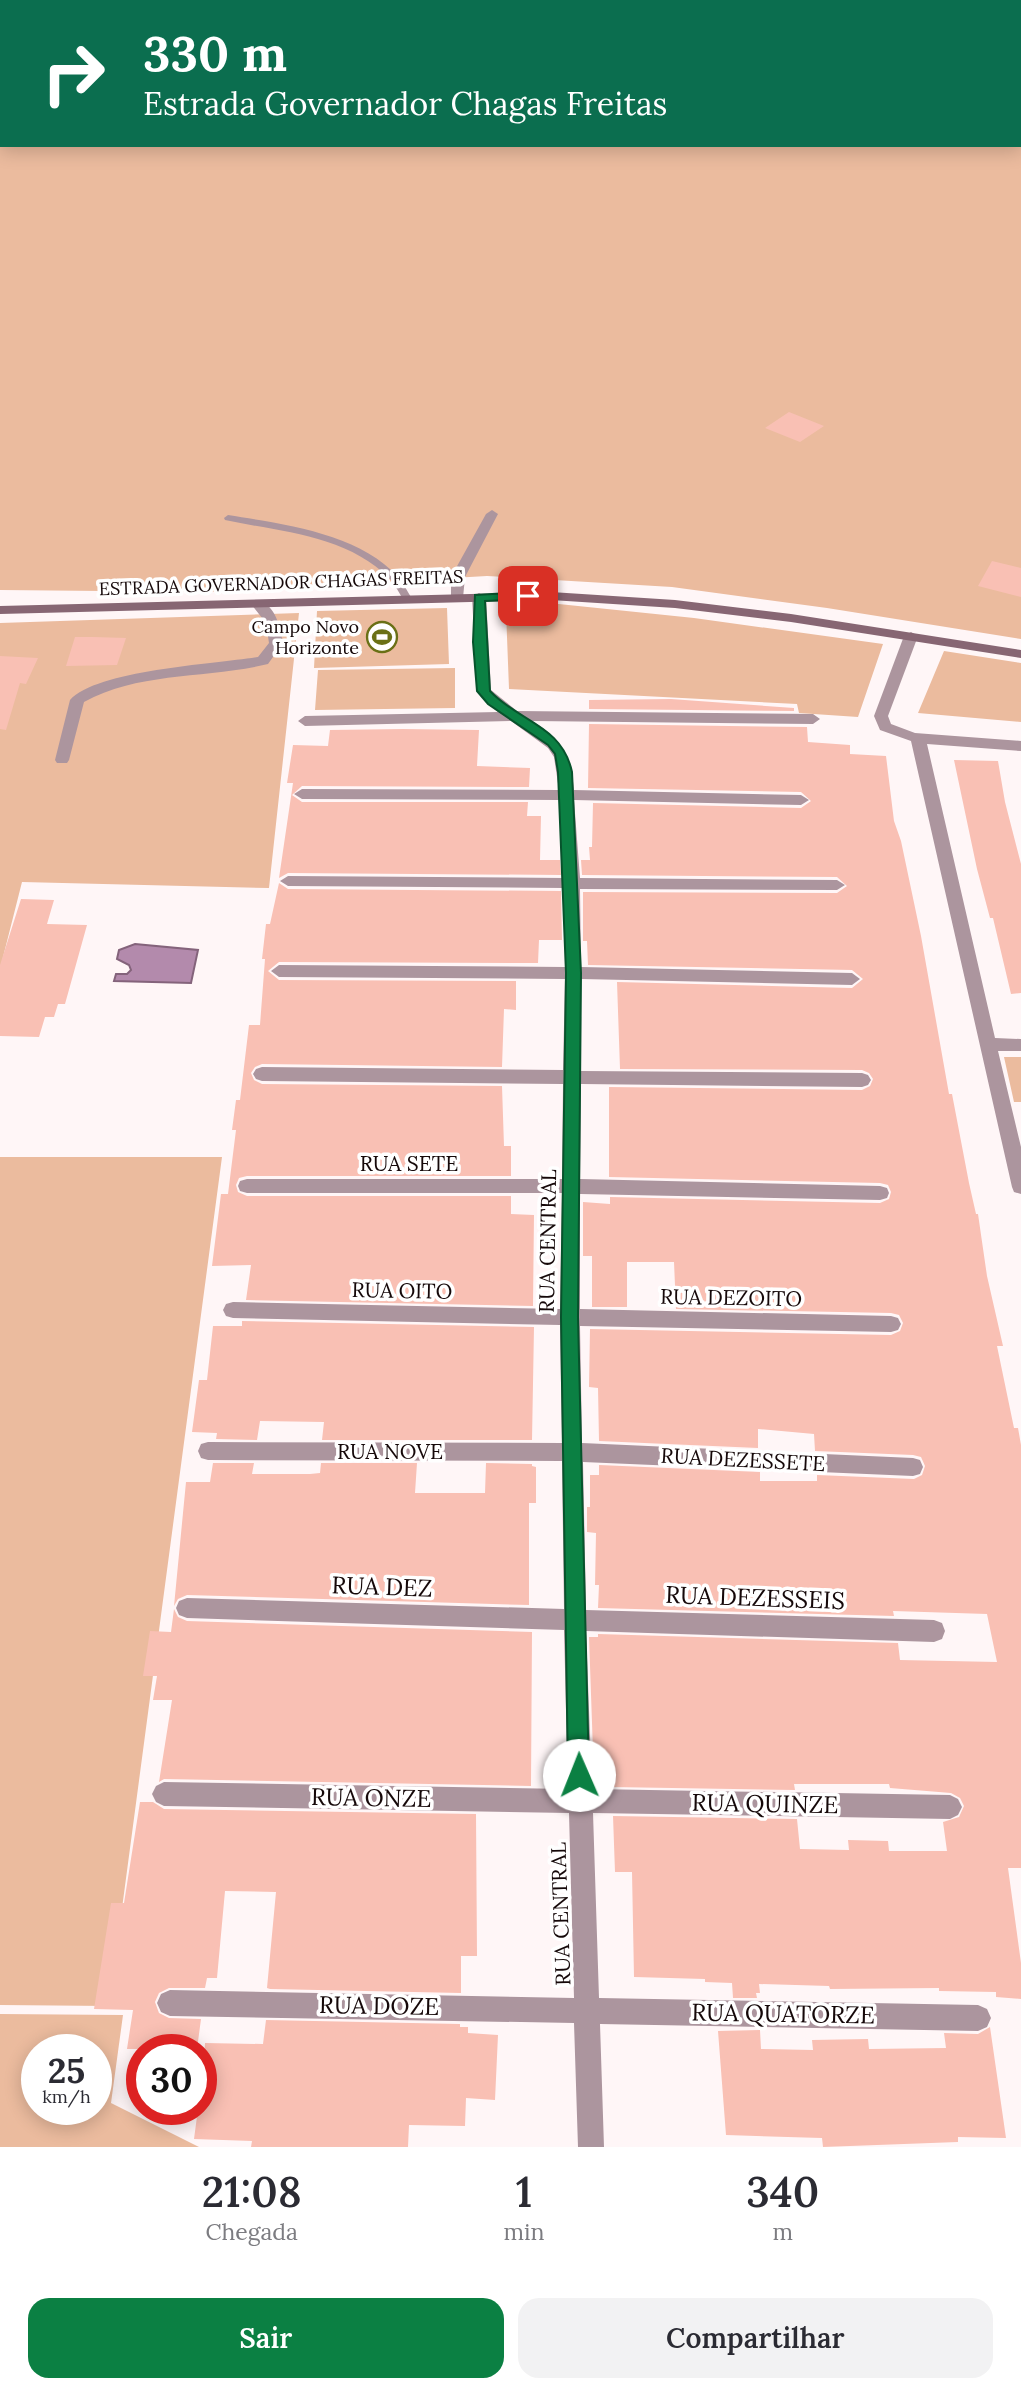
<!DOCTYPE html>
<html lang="pt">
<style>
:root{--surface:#fff;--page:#f2f2f3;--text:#2b2b33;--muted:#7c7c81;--accent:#0b8043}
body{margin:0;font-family:Lora,serif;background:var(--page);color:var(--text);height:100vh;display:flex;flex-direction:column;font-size:26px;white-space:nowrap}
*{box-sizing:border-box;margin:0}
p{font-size:23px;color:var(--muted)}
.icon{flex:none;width:38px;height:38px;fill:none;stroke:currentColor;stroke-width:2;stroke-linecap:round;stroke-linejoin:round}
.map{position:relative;height:2147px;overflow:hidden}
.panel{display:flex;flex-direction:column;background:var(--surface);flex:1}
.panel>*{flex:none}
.hud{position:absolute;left:0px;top:0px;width:1022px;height:147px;box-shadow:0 4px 18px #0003;background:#0b6e4f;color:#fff;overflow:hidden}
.speed{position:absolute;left:21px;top:2034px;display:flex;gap:14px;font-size:35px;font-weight:700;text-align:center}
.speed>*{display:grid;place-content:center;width:91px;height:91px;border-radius:50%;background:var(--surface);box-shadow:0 4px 18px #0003;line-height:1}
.speed small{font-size:18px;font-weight:400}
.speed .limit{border:10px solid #d22;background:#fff;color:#111}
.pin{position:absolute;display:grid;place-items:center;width:60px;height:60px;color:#fff;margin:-30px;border-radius:14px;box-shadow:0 4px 10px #0006}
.me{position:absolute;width:77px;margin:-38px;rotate:359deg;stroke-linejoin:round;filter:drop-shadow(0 0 5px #0008)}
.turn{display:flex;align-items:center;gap:24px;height:147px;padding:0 28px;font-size:32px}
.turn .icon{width:91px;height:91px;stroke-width:2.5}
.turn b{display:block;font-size:49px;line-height:60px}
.eta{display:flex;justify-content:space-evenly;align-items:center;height:119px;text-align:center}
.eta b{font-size:42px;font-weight:600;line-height:49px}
.cta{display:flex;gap:14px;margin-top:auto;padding:14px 28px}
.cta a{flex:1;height:80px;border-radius:21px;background:var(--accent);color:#fff;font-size:28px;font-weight:600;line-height:80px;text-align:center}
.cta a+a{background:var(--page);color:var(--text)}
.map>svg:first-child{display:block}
.green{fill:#ebbb9e;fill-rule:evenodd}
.water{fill:#b38aac;stroke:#84637b;stroke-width:2}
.building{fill:#f9c0b4}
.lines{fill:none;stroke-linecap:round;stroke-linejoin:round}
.lane{fill:#ac959e;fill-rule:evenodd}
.street{fill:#ac959e;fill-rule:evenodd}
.secondary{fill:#876673;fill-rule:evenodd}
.route{fill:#0b8043;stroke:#07532c;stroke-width:2}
.labels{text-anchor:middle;stroke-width:7;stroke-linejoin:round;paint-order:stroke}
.far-street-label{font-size:18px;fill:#150809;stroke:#fff}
.far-poi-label{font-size:18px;fill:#150809;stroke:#fff;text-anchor:end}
.street-label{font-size:21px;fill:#150809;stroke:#fff}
.near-street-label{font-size:24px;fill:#150809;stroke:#fff}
</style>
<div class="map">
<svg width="1021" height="2147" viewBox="0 0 1021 2147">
<rect width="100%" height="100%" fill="#fff6f7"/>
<!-- green -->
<path class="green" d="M0,0h1021v639l-194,-31 -155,-21 -185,-11 -281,16 -206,-2zM2,2h1018v143h-1018z
M549,603l145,15 189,26 -25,73 -59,-4 -2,-9 -288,-15 -3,-78 19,-7z
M447,608l2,56 -135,4 3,-57z
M299,613l-30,275 -247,-6 -22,87v-346z
M944,651l77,12v59l-103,-9z
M455,668v40l-140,2 3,-40z
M1004,1057h17v45h-7z
M0,1157h222l-113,849 -109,-1z
M0,2014l123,1 -12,88 88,44h-199zM37,2049h59v60h-59z"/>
<!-- water -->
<path class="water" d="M135,944l63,6 -7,33 -77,-2 2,-7h11l4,-4 -2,-5 -12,-6 2,-9z"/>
<!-- building -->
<path class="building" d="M789,412l35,14 -24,16 -35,-14z
M992,561l29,7v29l-43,-11z
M75,637h18l33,1 -9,27 -51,1z
M0,656l38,2 -12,26 -6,-1 -14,47 -6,-1z
M671,699l123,9v3l-205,-2v-9z
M589,724l218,3 1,15 42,3v9l36,2 8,65 7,20 20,95 28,158h3l17,89 7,31h2l9,62 16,70h-6l17,82h4l3,17v423h-13l13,95v36l-25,-2v-5l-57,-1v-3l-109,1 -1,-3 -70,-2 1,9h-4l1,5h-24l-1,-15 -27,-1v-3l-71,-2 -2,-105h-17l-2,-56 184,3 3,30 49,1 -1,-10 40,1 1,10h58l-4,-29 16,-5 5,-11 -4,-8 -9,-5 -61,-5 -1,-4h-95l1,6 -184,-3v-7h-17l-5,-143h9v-3l300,9 2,17 97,2 -10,-48 -94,-3 1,5 -296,-8 1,-23h-4l1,-52 -9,-1v-25h3v-32h9v-10l161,7v9h57v-6l97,4 8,-4 3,-9 -4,-9 -8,-2 -98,-4 -1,-17 -56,-5v19l-159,-7 -1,-53 -9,-1 1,-58 301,6 9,-4 3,-8 -4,-8 -8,-2 -215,-4 -2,-47h-47v45h-35v-51h-9v-54l27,2v-7l270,6 9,-4 2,-7 -3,-7 -8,-2 -271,-6v-90l253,3 8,-4 3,-7 -4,-6 -7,-3 -242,-1 -3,-87 235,6 11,-9 -11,-9 -264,-5 -1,-24h-4v-49l254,1 10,-7 -10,-9 -255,-2 -1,-15h9l-1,-13h3l1,-44 208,5 10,-7 -10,-9 -213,-4z
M403,729l76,1 -2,36 53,2 -1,19 -227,-1 -10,9 10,7h226l-1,14h14l-1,44h20l1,15 -273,-2 -9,5 14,-95h-6l6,-38 35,1 2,-16z
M954,760l44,1 7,41 16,62v129l-10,1 -18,-76h-3l-13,-49z
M279,883l9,6 273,2 1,49h-23l-1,23 -259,-1 -11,9 11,9 237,1v29l-12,-1 -2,58 -240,-3 -7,3 -4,6 3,7 8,4 240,2 2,60h7v30h-264l-8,2 -3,7 2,7 9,4h264v18l23,1 -1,91 -287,-6 5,-35 -39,1 9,-72h7l8,-64h-4l4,-30h4l9,-75h11l5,-66h-3l4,-35h4z
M21,899l33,1 -7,24 40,1 -22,79h-7l-4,13h-9l-6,20 -39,-1v-71z
M242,1321l292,6 -2,113h-210l2,-18 -64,-1 -3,19 -41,-1 1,-6 -25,-1 7,-52h8l6,-54h29z
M213,1463h41l-2,11h58l10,-1 1,-10h96l-2,30h70l1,-30 46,1v2l4,1v36h-7v102l-342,-10 -9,4 -4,7 12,-124h24z
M174,1609l4,8 9,4 345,11 -1,154 -367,-7 -5,3 13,-82h-19l4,-24h-14l7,-45 21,1z
M140,1802h13l11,7 312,5 1,142h-16v37l-191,-4 -3,-1 9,-96 -51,-1 -8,87h-10l-2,10h-36l-10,5 -4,9 4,11 10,5 32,1 -4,30h-70l6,-39 -39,-1 17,-106h13z
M266,2020l194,4v3h8v6l30,2 -3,65 -29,-2 -1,28 -56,-1 -1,22h-157l1,-6 -58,-2 4,-30h3l4,-66 58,1z
M990,2027l16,111 -48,-1v5l-135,5 -1,-9 -96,-3 -8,-104 42,-1 1,19 52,1 -1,-10 56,-1 1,10 77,-1 -2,-15 34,1z"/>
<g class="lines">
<!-- lane -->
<path class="lane" d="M228,515c55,9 131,18 170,62 6,7 10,16 15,23l-5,3 -3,-1c-5,-7 -9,-16 -15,-23 -43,-44 -109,-47 -165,-59l-1,-2z"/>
<!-- street -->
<path class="street" d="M492,510l6,4 -33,63 -2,21 -7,4 -5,-1v-24l35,-63z
M479,593l7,4 5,93 26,21 296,3 7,5 -7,5 -281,-3c29,17 39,36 42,69l227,5 8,5 -8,5 -227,-5 6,78 257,2 8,5 -8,5 -257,-1 1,78 271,6 8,6 -8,6 -271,-6v92l281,2 6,2 3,5 -3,5 -6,2 -281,-3 -1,95 300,7 7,2 2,5 -2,5 -7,2 -300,-6v115l311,7 7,2 3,6 -3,6 -7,2 -311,-6 2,117 331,15 7,2 3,7 -3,7 -7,2 -330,-14 3,148 348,10 8,3 3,8 -3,8 -8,3 -348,-11 6,158 358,6 8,4 4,8 -4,8 -8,4 -357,-6 6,185 379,7 9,4 4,9 -4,9 -9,4 -378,-7 4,123h-26l-4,-124 -404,-7 -9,-4 -4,-9 4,-9 9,-4 404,8 -5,-185 -405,-7 -8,-4 -4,-8 4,-8 8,-4 404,7 -4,-159 -377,-12 -8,-3 -3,-7 3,-7 8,-3 377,11 -2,-148 -354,-1 -7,-2 -3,-7 3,-7 7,-2 354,1 -2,-118 -327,-7 -7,-2 -3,-6 3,-6 7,-2 327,7 2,-116h-315l-7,-2 -2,-5 2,-5 7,-2h315l1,-95 -301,-3 -6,-2 -3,-5 3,-5 6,-2 301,3 2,-91 -286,-2 -8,-6 8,-6 286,2 -1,-79 -276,-2 -8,-5 8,-5 276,2 -5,-78 -257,-1 -8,-5 8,-5 257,1 -5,-33 -6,-9 -37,-27 -206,5 -7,-5 7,-5 193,-4 -21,-21 -5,-94z
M258,600c18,6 22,26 25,43l-15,21c-61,15 -128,7 -184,38l-15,58 -2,3h-10l-2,-3 15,-60c27,-30 146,-36 188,-43l11,-14 -3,-20 -15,-19z
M911,632l7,4 -30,80 3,8 24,9 106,8v10l-94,-7 68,294 26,1v12h-23l23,96v47l-7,-2 -2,-5 -101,-446 -31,-11 -6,-14 30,-80z"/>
<!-- secondary -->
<path class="secondary" d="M551,592l124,8 116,14 230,36v8l-230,-36 -116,-14 -124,-8 -551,14v-8z"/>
</g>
<!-- route -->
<path class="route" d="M528,592l7,4 -2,3 -48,2 5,90c29,31 72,34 82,81l9,201 -3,344 11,458 -3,8 -7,3 -8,-3 -3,-8 -7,-458 5,-344 -8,-201 -3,-18 -7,-9 -60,-41 -11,-13 -4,-49 2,-47z"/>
<!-- icons -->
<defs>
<g id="stadium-ring" transform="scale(1.575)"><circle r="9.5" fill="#fff" stroke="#6a7016" stroke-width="1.5"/><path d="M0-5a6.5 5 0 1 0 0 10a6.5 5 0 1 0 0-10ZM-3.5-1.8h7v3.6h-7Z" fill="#6a7016"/></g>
</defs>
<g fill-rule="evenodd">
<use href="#stadium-ring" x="382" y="637"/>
</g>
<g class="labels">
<!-- far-street labels -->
<g class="far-street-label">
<text transform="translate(281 583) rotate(-2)" y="6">ESTRADA GOVERNADOR CHAGAS FREITAS</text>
</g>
<!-- far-poi labels -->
<g class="far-poi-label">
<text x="359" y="633">Campo Novo<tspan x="359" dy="21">Horizonte</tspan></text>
</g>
<!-- street labels -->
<g class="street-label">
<text x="409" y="1171">RUA SETE</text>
<text transform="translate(548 1241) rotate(-89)" y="7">RUA CENTRAL</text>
<text transform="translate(402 1291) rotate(1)" y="7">RUA OITO</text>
<text transform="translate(731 1298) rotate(1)" y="7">RUA DEZOITO</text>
<text x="390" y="1459">RUA NOVE</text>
<text transform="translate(743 1460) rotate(3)" y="7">RUA DEZESSETE</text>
<text transform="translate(561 1914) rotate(-92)" y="7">RUA CENTRAL</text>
</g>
<!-- near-street labels -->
<g class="near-street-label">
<text transform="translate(382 1587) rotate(2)" y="8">RUA DEZ</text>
<text transform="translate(755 1598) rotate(2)" y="8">RUA DEZESSEIS</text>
<text transform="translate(371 1798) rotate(1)" y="8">RUA ONZE</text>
<text transform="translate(765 1804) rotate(1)" y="8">RUA QUINZE</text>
<text transform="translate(379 2006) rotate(1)" y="8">RUA DOZE</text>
<text transform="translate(783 2014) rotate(1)" y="8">RUA QUATORZE</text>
</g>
</g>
</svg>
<div class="speed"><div>25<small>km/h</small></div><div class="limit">30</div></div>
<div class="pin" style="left:528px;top:596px;background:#d93025"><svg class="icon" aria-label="arrive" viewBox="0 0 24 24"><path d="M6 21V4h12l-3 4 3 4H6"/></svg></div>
<svg class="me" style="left:579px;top:1775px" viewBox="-20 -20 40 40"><circle r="19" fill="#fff"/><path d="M0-13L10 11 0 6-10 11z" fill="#0b8043"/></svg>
<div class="hud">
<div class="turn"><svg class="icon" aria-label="right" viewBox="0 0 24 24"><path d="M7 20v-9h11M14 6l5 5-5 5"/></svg><div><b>330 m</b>Estrada Governador Chagas Freitas</div></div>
</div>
</div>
<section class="panel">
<div class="eta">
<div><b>21:08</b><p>Chegada</p></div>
<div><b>1</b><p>min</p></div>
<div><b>340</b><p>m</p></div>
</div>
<div class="cta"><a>Sair</a><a>Compartilhar</a></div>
</section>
